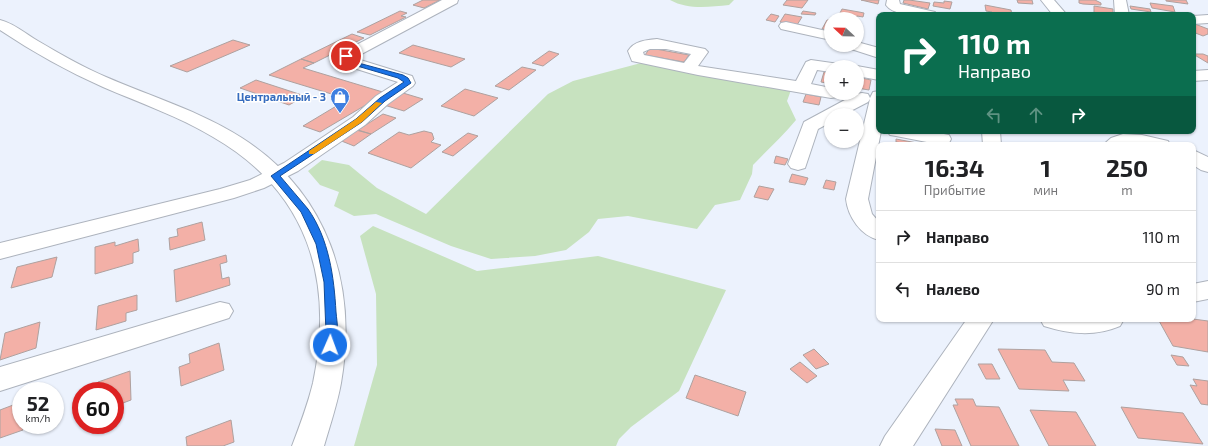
<!DOCTYPE html>
<html lang="ru">
<meta charset="utf-8">
<style>
:root{--surface:#fff;--page:#f2f2f2;--text:#202124;--muted:#757577;--line:#e0e0e0}
body{margin:0;font-family:"Exo 2",sans-serif;background:var(--page);color:var(--text);height:100vh;display:flex;flex-direction:column;font-size:15px;white-space:nowrap}
*{box-sizing:border-box;margin:0}
p{font-size:13px;color:var(--muted)}
.icon{flex:none;width:22px;height:22px;fill:none;stroke:currentColor;stroke-width:2;stroke-linecap:round;stroke-linejoin:round}
.map{position:relative;flex:1;overflow:hidden}
.side{position:absolute;left:876px;top:142px;width:320px;height:180px;display:flex;flex-direction:column;background:var(--surface);border-radius:8px;box-shadow:0 1px 3px #0004}
.side>*{flex:none}
.guide{position:absolute;left:876px;top:12px;width:320px;height:122px;border-radius:8px;box-shadow:0 1px 3px #0004;background:#0b6e4f;color:#fff;overflow:hidden}
.needle{width:26px;rotate:292deg}
.buttons{position:absolute;left:824px;top:12px;display:grid;gap:8px}
.buttons a{display:grid;place-items:center;width:40px;height:40px;border-radius:50%;background:var(--surface);box-shadow:0 1px 3px #0004;font-size:20px}
.speed{position:absolute;left:12px;top:382px;display:flex;gap:8px;font-size:20px;font-weight:700;text-align:center}
.speed>*{display:grid;place-content:center;width:52px;height:52px;border-radius:50%;background:var(--surface);box-shadow:0 1px 3px #0004;line-height:1}
.speed small{font-size:10px;font-weight:400}
.speed .limit{border:6px solid #d22;background:#fff;color:#111}
.pin{position:absolute;display:grid;place-items:center;width:34px;height:34px;color:#fff;margin:-17px;border:2px solid #fff;border-radius:50%;box-shadow:0 1px 4px #0007}
.me{position:absolute;width:44px;margin:-22px;rotate:2deg;stroke-linejoin:round;filter:drop-shadow(0 0 3px #0008)}
.turn{display:flex;align-items:center;gap:14px;height:84px;padding:0 16px;font-size:18px}
.turn .icon{width:52px;height:52px;stroke-width:2.5}
.turn b{display:block;font-size:28px;line-height:34px}
.lanes{display:flex;align-items:center;height:38px;padding:0 16px;background:#0003;justify-content:center;gap:20px;direction:ltr}
.lanes .off{opacity:.35}
.eta{display:flex;justify-content:space-evenly;align-items:center;height:68px;text-align:center}
.eta b{font-size:24px;font-weight:700;line-height:28px}
ul{padding:0;list-style:none}
li{display:flex;align-items:center;gap:12px;height:52px;padding:0 16px;border-top:1px solid var(--line)}
li div{flex:1}
li b{display:block;font-size:15px}
li em{font-style:normal}
.map>svg:first-child{display:block}
.green{fill:#c7e2bf}
.building{fill:#f3b0a7;stroke:#aea19f}
.lines{fill:none;stroke-linecap:round;stroke-linejoin:round}
.minor-casing{stroke:#adb3bd;stroke-width:2}
.major-casing{stroke:#adb3bd;stroke-width:2}
.minor{fill:#fff;fill-rule:evenodd}
.major{fill:#fff;fill-rule:evenodd}
.route{fill:#1a73e8;stroke:#114b97}
.slow{fill:#f59e0b}
.labels{text-anchor:middle;stroke-width:3;stroke-linejoin:round;paint-order:stroke}
.far-shop-label{font-size:11px;font-weight:bold;fill:#366cbe;stroke:#fff;text-anchor:end}
</style>
<div class="map">
<svg width="1208" height="446" viewBox="0 0 1208 446">
<rect width="100%" height="100%" fill="#ecf2fd"/>
<!-- green -->
<path class="green" d="M670,0h64l-5,5c-20,2 -41,5 -59,-5z
M641,63l150,27 -4,11 9,19c-13,16 -29,30 -43,45l-1,9 -12,26 -25,5 -18,24 -69,-13 -30,3 -9,13 -23,18 -31,6 -44,3 -40,-13 -75,-32 -22,2 -20,-10 5,-14 -19,-7 -12,-14 14,-11 27,5 28,23 49,26 122,-120 25,-13z
M373,226l104,45 121,-15 128,34 -47,101 -48,36 -12,12 -3,7h-262l23,-81 -1,-71 -16,-58z"/>
<!-- building -->
<path class="building" d="M423,0h17l-16,8 -11,-3z
M787,0h21l-6,8 -19,-3z
M861,0h18l-1,4z
M904,0h5l21,3 -2,6 -25,-6z
M1017,0h15l1,4 -15,-1z
M1079,0h16l6,3v2l-18,-1 -4,-1z
M1166,0h20l2,4 -22,-3z
M944,1l8,1 -2,7 -17,-3 1,-4 10,1z
M1150,3l23,3 2,6 -23,-4z
M985,5l26,5 1,5h-19l-1,-3 -6,-1z
M1094,6l19,3v6l-19,-1z
M1130,6l20,3 1,3 -20,-3z
M842,9l17,3 5,1 -1,4 -6,-1 -1,2 -17,-3z
M400,11l7,2 -6,3 5,1 -36,18 -13,-3z
M803,11l13,2 -1,2 -14,-1z
M771,14l8,2 -4,6 -9,-2z
M785,14l17,3 -5,8 -17,-3z
M827,20h4v10l-9,-1z
M1195,24l13,5v5l-5,2 -10,-4v-7z
M352,34l12,4 -50,25 -13,-4z
M233,40l17,5 -63,27 -17,-6z
M413,45l52,14 -14,8 -52,-14z
M650,48l39,7 -5,7 -39,-7z
M549,51l10,3 -16,12 -11,-3z
M1193,54h10l5,2v7z
M301,59l13,4 -11,5 83,25 -66,39 -17,-6 45,-27 -79,-24z
M522,67l14,3 -27,20 -14,-4z
M824,72l7,1v11l-10,-2z
M857,77l14,3 -2,10 -12,-2z
M256,80l49,16 -16,9 -49,-17z
M465,89l33,9 -24,18 -33,-10z
M403,93l20,6 -19,12 -20,-6z
M806,94l15,3 -2,8 -16,-3z
M383,114l13,4 -25,16 -13,-4z
M356,130l15,4 -17,12 -15,-6z
M424,131l8,2 2,6 -3,3 10,3 -30,23 -43,-15 31,-21 10,3z
M468,133l10,3 -25,20 -11,-4z
M896,139l21,4v2l-21,-3z
M776,156l12,3 -3,6 -11,-2z
M792,174l16,4 -3,7 -16,-3z
M826,180l10,2 -2,8 -11,-2z
M759,186l15,3 -6,11 -14,-3z
M202,222l3,18 -35,10 -1,-12 9,-2 -1,-7z
M138,239l1,12 -6,2v10l-38,11v-27l20,-5v4z
M226,255l1,7 -7,2 2,15 7,-2 1,8 -54,17 -2,-32z
M57,257l-5,20 -41,11 6,-21z
M137,295v15l-11,3v8l-30,9 2,-24z
M1158,319h35l15,2v31l-35,-6z
M40,322l-4,26 -36,12 5,-27z
M219,343l5,27 -43,16 -2,-19 11,-4 -1,-9z
M814,349l15,15 -13,5 -13,-14z
M998,349l47,1 7,12 22,1 11,18 -22,-1 6,11 -50,-2z
M1171,355l12,2 6,9 -12,-1z
M800,362l17,14 -10,7 -17,-14z
M978,364h14l8,15h-14z
M130,371l1,29 -16,6v-15h-18l1,-9z
M695,375l51,17 -8,24 -52,-18z
M1193,379l15,2v24l-7,-1 -11,-19 7,1z
M955,399h18l3,7 23,1 20,39h-48l-18,-41h5z
M21,402l2,28 -23,8v-28z
M1121,407l62,6 20,31 -65,-6z
M1030,410l46,2 20,34h-47z
M231,420l3,22 -11,4h-36l-1,-9z
M935,429l20,1 7,16h-20z"/>
<g class="lines">
<!-- minor casing -->
<g class="minor-casing">
<path id="minor" d="M442,0h16l-1,3 -103,55 58,18 3,7 -2,3 -25,18 -23,21 -67,46 -34,17 -30,10 -234,61v-16l220,-54 30,-9 34,-17 69,-46 23,-21 22,-14 -54,-17 -6,-6 3,-6z
M887,0h12l1,4 35,8 2,3c-13,0 -43,2 -51,-10z
M1041,0h13l13,15h-14z
M1114,0h12l3,15h-14z
M1208,15v8l-15,1v-8z
M786,22l45,10v8l-50,-11 -2,-3 2,-3z
M657,39l48,10 3,3 -10,14 98,15 10,-19 5,-2 28,4 2,3h-10v5l-14,-2 -6,14 20,4v5h8l-2,4 -6,1 -133,-23 -66,-14 -4,-10c6,-10 18,-11 29,-12zM650,49h16l25,5 -7,9 -40,-8 -1,-3z
M857,42l22,6v10l-31,-10 -2,-3h11z
M857,66l22,4v10l-22,-4v-9h-3z
M1208,70v10l-15,1v-10z
M879,91v40h2l-13,68 4,15 7,8v18c-18,-4 -31,-23 -33,-41l24,-100 -2,3 -25,13h-12v7l-13,7 -13,39 -7,2 -7,-2 -3,-4 16,-42 52,-28 6,-1 6,1 2,4 3,-6z
M887,131h41l21,4 2,4 -2,4 -7,2 -46,-9 -6,-1z
M982,131h18l1,14h-18z
M1123,134l19,1 26,6 2,4h-67l8,-7z
M1193,150l15,7v15l-7,-2 -8,-5z
M1208,281v18l-15,3v-18z
M220,302l9,2 4,7 -4,7 -229,73v-24z
M967,319h27l-81,127h-33l5,-10z
M1040,319h84l-4,7c-26,11 -50,8 -76,0z"/>
</g>
<!-- major casing -->
<g class="major-casing">
<path id="major" d="M0,20c13,3 26,14 38,21 22,13 45,26 68,36 46,20 94,34 136,61 86,55 116,147 99,245 -4,22 -11,42 -17,63h-32c8,-21 16,-42 21,-63 22,-104 -6,-192 -100,-246 -35,-21 -73,-34 -110,-50 -36,-16 -70,-35 -103,-57z"/>
</g>
<!-- minor -->
<use href="#minor" class="minor"/>
<!-- major -->
<use href="#major" class="major"/>
</g>
<!-- route -->
<path class="route" d="M344,55h5l2,6 52,14 5,3 3,5 -26,18 -23,21 -82,54c9,11 19,22 28,33 21,30 26,68 28,103 1,11 4,26 -2,36h-8l-1,-3 1,-12 -2,-51 -8,-38 -15,-32 -30,-36 85,-57 24,-21 24,-16 -6,-4 -51,-15 -4,-4z"/>
<!-- slow -->
<path class="slow" d="M376,102l6,1 -20,19 -48,32h-5v-3l47,-32z"/>
<!-- icons -->
<defs>
<g id="shop-pin" transform="scale(1)"><path d="M0 17L-7.5 6A9.5 9.5 0 1 1 7.5 6Z" fill="#3f7fe0" stroke="#fff"/><path d="M-5-2.5h2.3a2.7 3.5 0 0 1 5.4 0H5L5.5 6h-11ZM-1.5-2.5h3a1.5 2.3 0 0 0-3 0Z" fill="#fff"/></g>
</defs>
<g fill-rule="evenodd">
<use href="#shop-pin" x="340" y="97"/>
</g>
<g class="labels">
<!-- far-shop labels -->
<g class="far-shop-label">
<text x="326" y="101">Центральный - 3</text>
</g>
</g>
</svg>
<div class="buttons">
<a><svg class="needle" viewBox="-14 -14 28 28"><path d="M0-13l5 13h-10z" fill="#e53935"/><path d="M0 13l5-13h-10z" fill="#757577"/></svg></a>
<a>+</a>
<a>−</a>
</div>
<div class="speed"><div>52<small>km/h</small></div><div class="limit">60</div></div>
<div class="pin" style="left:346px;top:56px;background:#d93025"><svg class="icon" aria-label="arrive" viewBox="0 0 24 24"><path d="M6 21V4h12l-3 4 3 4H6"/></svg></div>
<svg class="me" style="left:330px;top:345px" viewBox="-20 -20 40 40"><circle r="17" fill="#1a73e8" stroke="#fff" stroke-width="3"/><path d="M0-11L8 9 0 5-8 9z" fill="#fff"/></svg>
<div class="guide">
<div class="turn"><svg class="icon" aria-label="right" viewBox="0 0 24 24"><path d="M7 20v-9h11M14 6l5 5-5 5"/></svg><div><b>110 m</b>Направо</div></div>
<div class="lanes"><svg class="icon off" aria-label="left" viewBox="0 0 24 24"><path d="M17 20v-9H6M10 6l-5 5 5 5"/></svg><svg class="icon off" aria-label="ahead" viewBox="0 0 24 24"><path d="M12 20V5M6 11l6-6 6 6"/></svg><svg class="icon" aria-label="right" viewBox="0 0 24 24"><path d="M7 20v-9h11M14 6l5 5-5 5"/></svg></div>
</div>
<section class="side">
<div class="eta">
<div><b>16:34</b><p>Прибытие</p></div>
<div><b>1</b><p>мин</p></div>
<div><b>250</b><p>m</p></div>
</div>
<ul>
<li><svg class="icon" aria-label="right" viewBox="0 0 24 24"><path d="M7 20v-9h11M14 6l5 5-5 5"/></svg><div><b>Направо</b></div><em>110 m</em></li>
<li><svg class="icon" aria-label="left" viewBox="0 0 24 24"><path d="M17 20v-9H6M10 6l-5 5 5 5"/></svg><div><b>Налево</b></div><em>90 m</em></li>
</ul>
</section>
</div>
